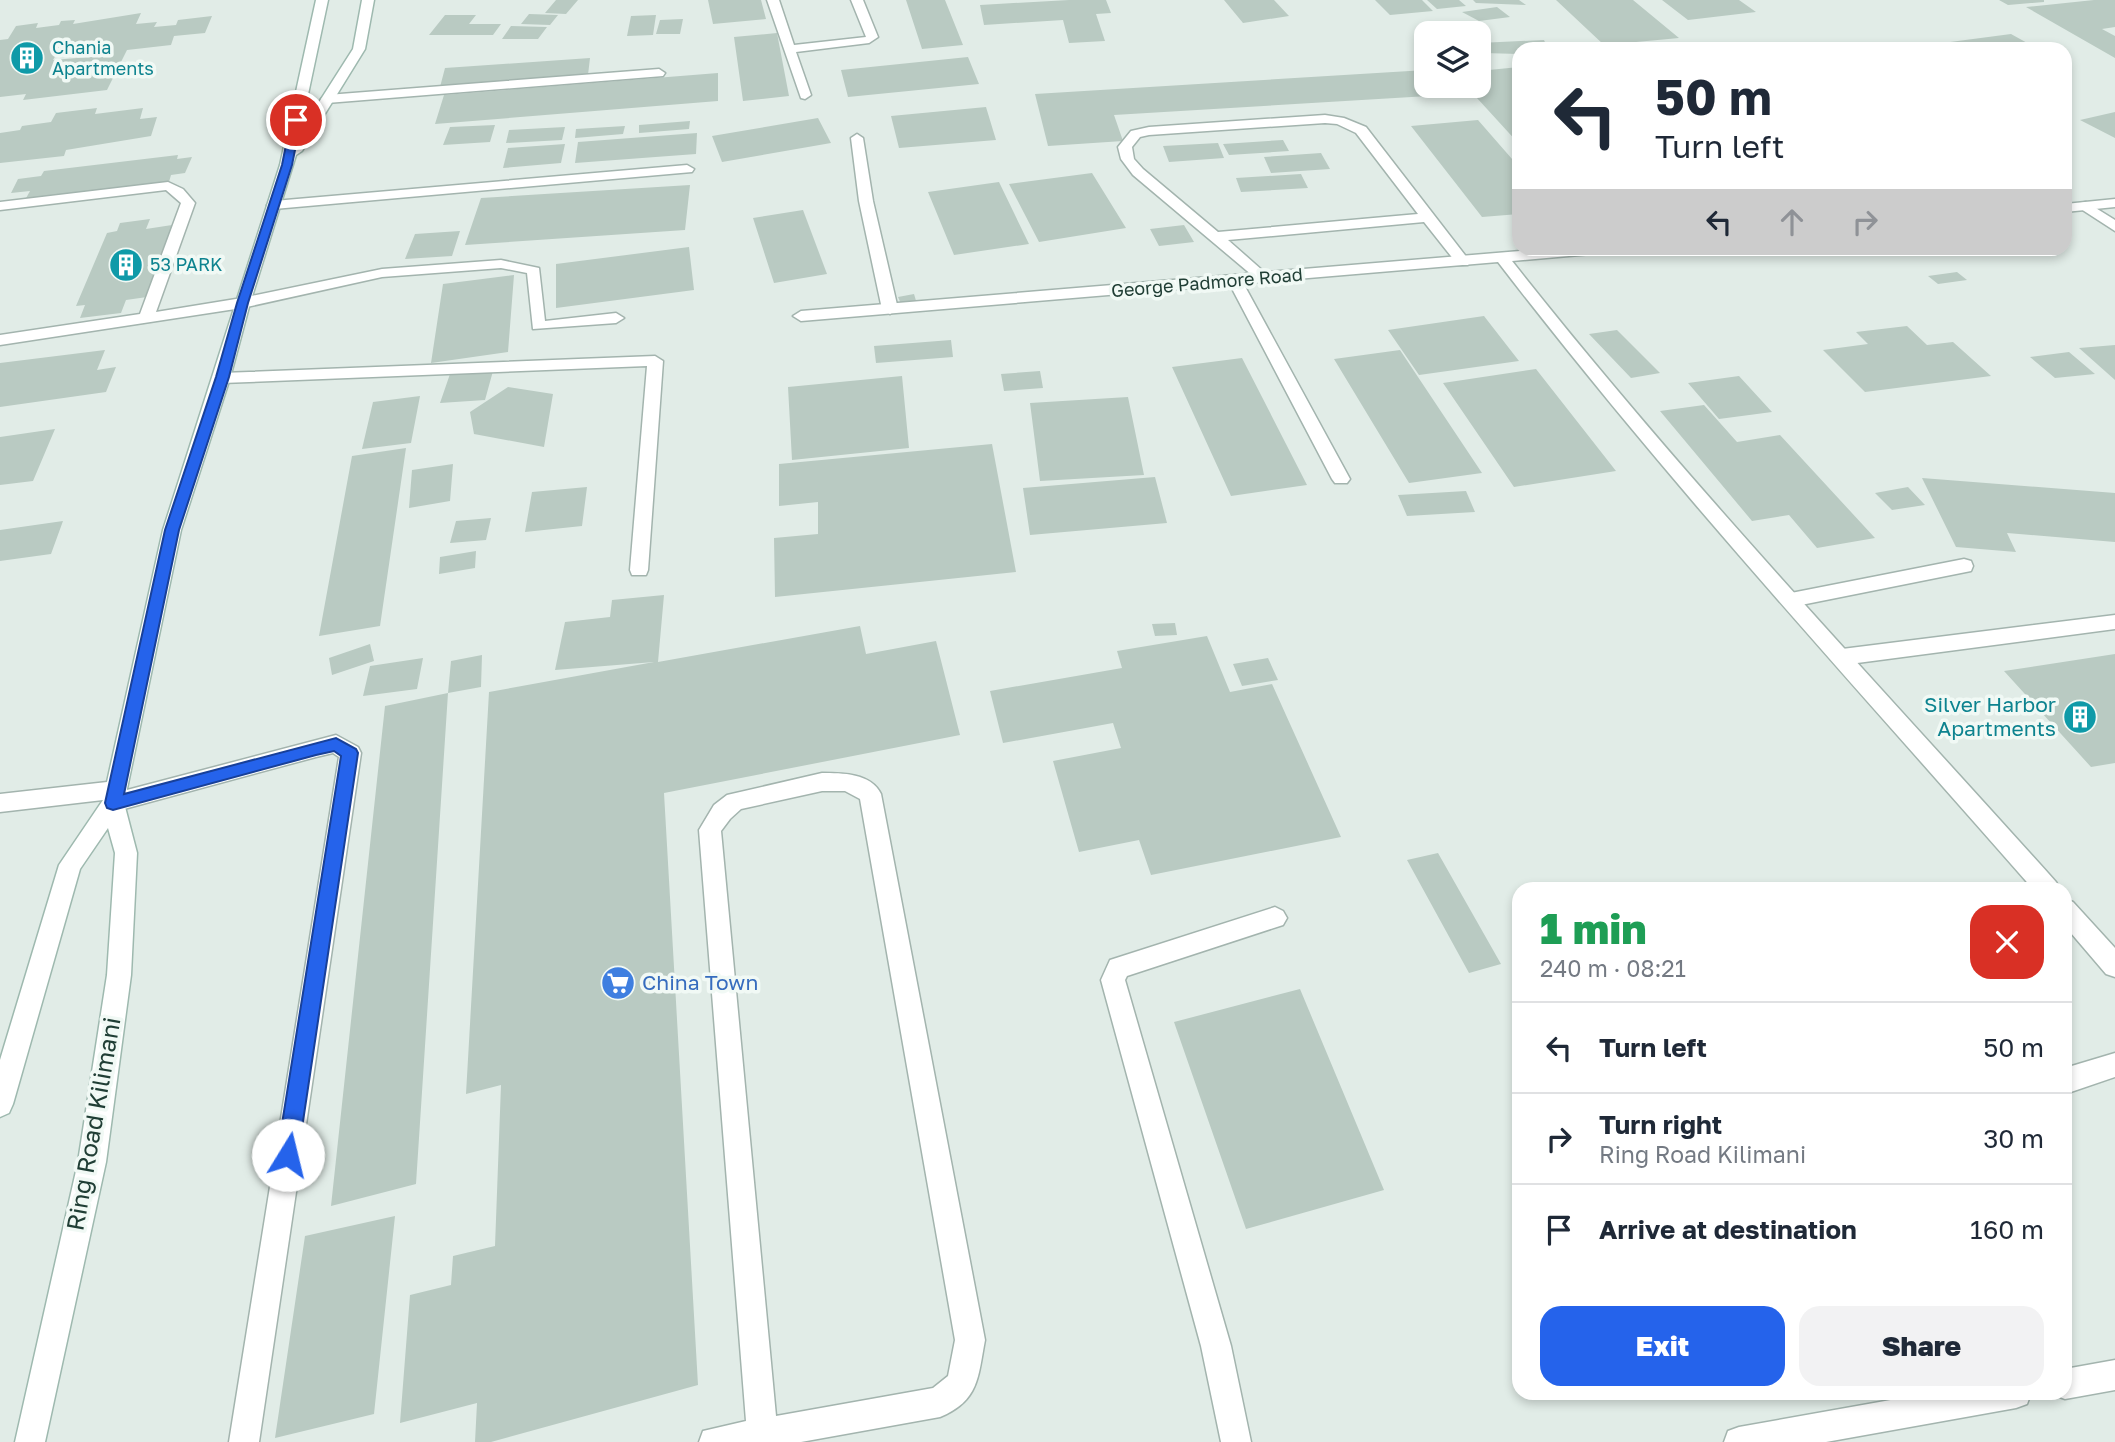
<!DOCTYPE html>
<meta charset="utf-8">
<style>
:root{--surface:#fff;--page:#f2f2f3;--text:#1f2937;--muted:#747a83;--line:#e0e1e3;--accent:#2563eb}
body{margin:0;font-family:"Golos Text",sans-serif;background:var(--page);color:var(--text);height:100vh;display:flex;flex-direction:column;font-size:26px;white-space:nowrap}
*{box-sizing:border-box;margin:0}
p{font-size:23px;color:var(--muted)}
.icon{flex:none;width:38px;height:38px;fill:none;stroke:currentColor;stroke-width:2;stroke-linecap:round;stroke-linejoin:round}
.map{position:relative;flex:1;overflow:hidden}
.details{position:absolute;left:1512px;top:882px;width:560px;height:518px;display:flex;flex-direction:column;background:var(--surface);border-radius:21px;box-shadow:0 4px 10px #0003}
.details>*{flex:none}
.hud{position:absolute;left:1512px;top:42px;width:560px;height:214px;border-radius:21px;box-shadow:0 4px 10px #0003;background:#fff;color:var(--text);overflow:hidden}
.buttons{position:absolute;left:1414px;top:21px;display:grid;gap:14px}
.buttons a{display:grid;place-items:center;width:77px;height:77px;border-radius:14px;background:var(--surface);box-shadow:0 4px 10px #0003;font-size:35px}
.pin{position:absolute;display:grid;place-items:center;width:60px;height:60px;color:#fff;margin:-30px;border:4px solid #fff;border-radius:50%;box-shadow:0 2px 7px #0007}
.me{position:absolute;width:77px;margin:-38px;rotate:9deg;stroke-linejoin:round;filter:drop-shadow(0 0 5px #0008)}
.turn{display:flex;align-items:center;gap:24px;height:147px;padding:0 28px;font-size:32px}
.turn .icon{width:91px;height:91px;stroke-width:2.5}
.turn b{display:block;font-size:49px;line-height:60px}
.lanes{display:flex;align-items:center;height:66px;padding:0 28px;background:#0003;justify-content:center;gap:35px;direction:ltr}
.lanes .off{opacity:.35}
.round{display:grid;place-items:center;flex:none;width:74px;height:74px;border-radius:21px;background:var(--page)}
.head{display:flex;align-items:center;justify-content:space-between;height:119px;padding:0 28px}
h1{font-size:42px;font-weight:800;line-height:52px;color:#1e9e55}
.action{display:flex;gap:14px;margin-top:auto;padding:14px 28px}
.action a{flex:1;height:80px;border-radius:21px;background:var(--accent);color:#fff;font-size:28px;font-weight:800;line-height:80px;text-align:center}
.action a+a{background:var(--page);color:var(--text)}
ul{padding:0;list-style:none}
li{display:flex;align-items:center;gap:21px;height:91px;padding:0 28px;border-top:2px solid var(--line)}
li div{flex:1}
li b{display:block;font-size:26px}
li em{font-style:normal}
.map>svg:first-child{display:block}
.building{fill:#b9cac2;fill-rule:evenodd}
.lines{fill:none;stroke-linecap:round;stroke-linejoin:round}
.service-casing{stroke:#a3b4ae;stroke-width:3}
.minor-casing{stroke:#a3b4ae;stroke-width:3}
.secondary-casing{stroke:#9eb9af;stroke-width:3}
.service{fill:#fff;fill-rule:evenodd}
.minor{fill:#fff;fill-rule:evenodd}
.secondary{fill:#fff;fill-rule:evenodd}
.route{fill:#2563eb;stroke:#184099;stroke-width:2}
.labels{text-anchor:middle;stroke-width:7;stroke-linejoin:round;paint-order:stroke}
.far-culture-label{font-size:18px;fill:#0d838f;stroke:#f1f9f5;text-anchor:start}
.far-street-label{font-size:18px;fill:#203e35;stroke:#f1f9f5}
.culture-label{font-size:21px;fill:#0d838f;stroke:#f1f9f5;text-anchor:end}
.shop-label{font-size:21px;fill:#366cbe;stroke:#f1f9f5;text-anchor:start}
.near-street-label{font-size:24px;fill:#203e35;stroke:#f1f9f5}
</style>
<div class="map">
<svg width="2115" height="1442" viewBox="0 0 2115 1442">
<rect width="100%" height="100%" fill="#e1ece7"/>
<!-- building -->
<path class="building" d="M556,0h22l-12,14 -21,-1z
M708,0h53l5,19 -53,5z
M906,0h39l18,45 -41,4z
M1069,0h37l5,13 -15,1 9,27 -36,2 -6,-23 -79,5 -4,-20z
M1224,0h50l15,16 -46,7z
M1375,0h47l11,11 -43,4z
M1427,0h32l7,6 -29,3z
M1473,0h46l7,5 -50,-2z
M1556,0h77l46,38 -75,7z
M1662,0h77l17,12 -68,8z
M1999,0h45v2l-36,3z
M2094,0h21v27l-13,2 13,7v22l-89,-51z
M1497,7l13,10 -31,4 -17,-9z
M141,13l-5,11 21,-2 -3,5 22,-2 2,-5 34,-4 -7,17 -31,3 -3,9 -44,5 -20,40 -84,10 3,-6 -26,3v-57l8,-1 8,-13 22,-3 -2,5 23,-3 2,-4 14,-1 -2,4zM94,47l-5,10 -36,3 6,-10z
M529,14l29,1 -8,10 -29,-1z
M445,15h31l-7,9h32l-8,11h-64z
M656,15l-3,20 -26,1 4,-20z
M683,19l-3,15h-24l4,-14z
M511,26l36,1 -9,12h-36z
M777,33l12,63 -46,5 -9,-64z
M2011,34l27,15h-95l-8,-5z
M1544,40l4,9h-29v5l-36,-1 -4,-6v-4z
M968,57l11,27 -131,13 -7,-27z
M590,58l-2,17 -148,12 5,-19z
M1519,67v77l-53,-58h13v-15z
M1426,70v16h12l7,9 -331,20 9,26 -75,5 -13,-52z
M718,73v28l-283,23 9,-29z
M986,107l10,33 -97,8 -8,-32z
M97,108l-2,6 48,-6 -3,11 17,-2 -6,19 -85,14 -2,6 -64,7v-30l20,-3 2,-4 29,-4 5,-9z
M2115,112v26l-35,-18z
M818,118l13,25 -109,19 -10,-26z
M1478,120l41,47v47l-37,3 -71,-91z
M690,121l-1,8 -50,4v-8z
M495,125l-5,17 -47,3 7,-18z
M625,126l-2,8 -48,4 1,-9z
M565,127l-3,13 -56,3 3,-13z
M697,133l-1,21 -121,9 3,-21z
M1283,140l6,11 -60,4 -6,-11z
M1218,143l6,15 -55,4 -6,-16z
M565,144l-4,19 -58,5 5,-20z
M1321,153l9,16 -59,4 -7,-16z
M178,155l-1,4 15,-2 -7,16 -14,2 -2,7 -144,18 5,-9 -19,2 7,-14 23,-3 3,-5z
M1092,173l34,55 -87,14 -30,-58z
M1301,174l7,14 -67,4 -5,-14z
M999,182l30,62 -75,11 -26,-63z
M690,185l-5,45 -220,15 16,-47z
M803,210l24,64 -53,9 -21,-65z
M150,219l-4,10 26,-4 -25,72 -21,3 -5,13 -41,5 5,-13 -9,1 31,-73 10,-2 3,-8z
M1184,225l10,17 -35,4 -9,-17z
M460,231l-8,25 -47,3 10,-25z
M689,247l5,43 -138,18v-44z
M1957,272l10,8 -29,4 -10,-8z
M514,275l-6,77 -77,11 12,-79z
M914,294l3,10 -15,2 -4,-9z
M1484,316l35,45 -100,14 -31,-45z
M1907,326l20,19 26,-3 38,34 -126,16 -42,-42 45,-6 -12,-12z
M1617,330l43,43 -29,5 -42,-44z
M951,340l2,17 -77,6 -2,-17z
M2115,345v35l-36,-32z
M105,350l-8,20 19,-3 -10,25 -106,15v-44z
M1400,350l82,123 -73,10 -75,-124z
M2069,352l26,22 -40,4 -25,-21z
M1242,358l65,127 -76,11 -59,-129z
M1536,369l80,102 -102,16 -71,-104z
M493,371l-8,29 -45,3 10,-29z
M1040,371l3,17 -39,3 -3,-17z
M902,376l7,72 -117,12 -4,-73z
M1739,376l33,36 -53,7 -31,-36z
M508,387l45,7 -9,53 -70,-13 -4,-22z
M420,396l-9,47 -49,6 11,-47z
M1128,397l16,78 -104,6 -10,-78z
M1704,405l33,37 43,-7 95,103 -58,10 -28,-33 -37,6 -92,-110z
M55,429l-22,52 -33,4v-48z
M992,444l24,128 -241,25 -1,-59 44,-4v-32l-39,4v-42z
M406,448l-26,178 -61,10 33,-180z
M453,464l-3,37 -41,7 3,-38z
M1155,477l12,46 -137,12 -7,-47z
M1922,478l193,15v49l-108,-9 9,19 -60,-5z
M587,487l-5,39 -57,6 7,-40z
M1908,487l17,18 -33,5 -17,-17z
M1466,491l9,21 -68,4 -9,-21z
M491,518l-5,22 -36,3 6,-22z
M63,521l-12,33 -51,7v-31z
M476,551l-1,17 -36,6 1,-17z
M664,595l-6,67 202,-36 6,28 70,-13 24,94 -296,58 34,592 -207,57h-16l2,-39 -77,20 10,-128 41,-10 2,-29 42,-10 6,-161 -35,9 23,-402 165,-30 -99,8 10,-48 45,-5 2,-17z
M1175,623l2,12 -22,1 -3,-12z
M1207,636l23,56 42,-8 69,153 -190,38 -12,-35 -60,12 -26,-91 68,-13 -8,-25 -110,20 -13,-52 132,-23 -5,-17z
M370,644l4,17 -42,14 -3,-17z
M2115,654v109l-24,4 -87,-96z
M482,655l-1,32 -33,6 3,-32z
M423,658l-6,31 -54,7 7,-30z
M1268,658l10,22 -36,6 -9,-22z
M448,693l-32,491 -85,22 54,-500z
M1438,853l63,111 -32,9 -62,-113z
M1300,989l84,201 -138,39 -72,-207z
M395,1216l-21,198 -99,24 30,-202z"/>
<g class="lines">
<!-- service casing -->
<g class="service-casing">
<path id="service" d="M659,69l6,4 -2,3 -336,27 -6,-4 6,-4z
M1325,115l19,3 22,9 102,132 2,3 -2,3h-10l-34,-43 -196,18 43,38 -2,3h-10l-126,-106 -12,-16 -3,-12 13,-16 18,-4zM1325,123l12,1 19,9 62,81 -200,18 -75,-63 -9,-10 -2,-12 8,-10 9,-2z
M857,134l6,4 10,63 25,108 -8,5 -8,-5 -23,-108 -8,-63z
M687,165l7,4 -2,3 -418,37 -7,-4 7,-4z
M168,182l15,7 12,14 -39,109 86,-14 140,-29 119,-9 38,8 6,53 71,-8 8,5 -8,5 -83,6 -6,-56 -26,-5 -119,9 -140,31 -242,37v-10l140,-21 41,-111 -15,-13 -166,20v-8z
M2086,202l29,18v11l-34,-22v-6z
M1235,277l7,4 108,198 -3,4h-12l-3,-4 -104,-198z
M655,356l8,5 -15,209 -2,5h-14l-2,-5 17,-204 -425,17 -8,-5 8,-5z
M1964,559l7,2 2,5 -2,5 -180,36 -7,-2 -3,-5 3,-5 7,-2z
M2115,615v14l-273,36 -7,-3 -3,-5 3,-5 7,-3z
M336,735l22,12 3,6 -102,689h-30l110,-685 -6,-4 -17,4 -203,55 -8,-2 -2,-10 -103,12v-18l116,-13 8,3 3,6z
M822,773c20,0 49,0 59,21l104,546c-7,37 -6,61 -45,77l-139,25h-102l4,-11 43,-10 -47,-591 15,-25 13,-10zM822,791h23l15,8 95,541 -7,36 -15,12 -157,28 -55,-585 9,-12 11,-10z
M1275,907l8,4 4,7 -4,7 -156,51 -2,4 106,366 20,96h-30l-20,-96 -100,-366 9,-20z
M2115,1053v24l-50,17v-26z"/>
</g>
<!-- minor casing -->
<g class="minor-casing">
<path id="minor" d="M767,0h12l15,45 72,-8 -15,-37h12l15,37 -9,6 -73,9 15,43 -6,4 -4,-1z
M2115,199v8l-50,5v-8z
M1556,248h65l-7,4 -102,9c170,216 360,416 544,621l4,7h-27c-181,-207 -368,-409 -535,-627l-697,59 -8,-5 8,-5z
M2065,899l8,3 42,46v29l-9,-3 -41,-48z
M2115,1360v30l-50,9 -11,-4 11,-2v-24z
M1930,1393h101l-4,11 -11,4 -190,34h-102l4,-11 11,-4z"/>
</g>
<!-- secondary casing -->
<g class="secondary-casing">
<path id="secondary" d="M316,0h12l-28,132 53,-83 9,-49h12l-9,49 -63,102 -6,4 -46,148 -20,75 -49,152 -57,273 13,50 -6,122 -25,187 -61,280h-30l63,-280 29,-187 8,-122 -7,-25 -28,41 -67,235 -4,9 -9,4v-57l59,-195 44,-65 60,-270 117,-365z"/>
</g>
<!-- service -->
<use href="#service" class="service"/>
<!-- minor -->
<use href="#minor" class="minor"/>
<!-- secondary -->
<use href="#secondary" class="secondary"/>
</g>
<!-- route -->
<path class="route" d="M296,117l5,3 -9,45 -44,138 -19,74 -50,153 -55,264 212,-56 20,11 2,4 -60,402 -3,7 -7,3 -8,-3 -3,-7 64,-399 -7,-5 -18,4 -203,55 -6,-2 -2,-5 60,-273 51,-153 21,-74 45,-138 9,-45z"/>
<!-- icons -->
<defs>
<g id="building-disc" transform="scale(1.75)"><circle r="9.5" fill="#0f9aa8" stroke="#f1f9f5"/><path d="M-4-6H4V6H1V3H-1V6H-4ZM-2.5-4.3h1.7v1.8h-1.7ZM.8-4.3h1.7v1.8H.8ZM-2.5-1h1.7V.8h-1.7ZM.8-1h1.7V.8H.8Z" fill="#fff"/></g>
<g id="supermarket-disc" transform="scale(1.75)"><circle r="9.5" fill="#3f7fe0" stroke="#f1f9f5"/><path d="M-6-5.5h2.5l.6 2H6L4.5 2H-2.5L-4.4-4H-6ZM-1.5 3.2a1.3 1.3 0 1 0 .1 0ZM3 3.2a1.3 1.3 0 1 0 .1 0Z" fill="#fff"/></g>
</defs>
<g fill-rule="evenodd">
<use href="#building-disc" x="27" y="58"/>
<use href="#building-disc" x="126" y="265"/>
<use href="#building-disc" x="2080" y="717"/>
<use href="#supermarket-disc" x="618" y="983"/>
</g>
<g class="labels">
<!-- far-culture labels -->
<g class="far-culture-label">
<text x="52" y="54">Chania<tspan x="52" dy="21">Apartments</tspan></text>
<text x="150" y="271">53 PARK</text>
</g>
<!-- far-street labels -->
<g class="far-street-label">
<text transform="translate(1207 283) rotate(-5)" y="6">George Padmore Road</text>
</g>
<!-- culture labels -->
<g class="culture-label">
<text x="2056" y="712">Silver Harbor<tspan x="2056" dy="24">Apartments</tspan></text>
</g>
<!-- shop labels -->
<g class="shop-label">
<text x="642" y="990">China Town</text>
</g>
<!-- near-street labels -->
<g class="near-street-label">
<text transform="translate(94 1124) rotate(-80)" y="8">Ring Road Kilimani</text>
</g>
</g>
</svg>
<div class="buttons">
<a><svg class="icon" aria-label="layers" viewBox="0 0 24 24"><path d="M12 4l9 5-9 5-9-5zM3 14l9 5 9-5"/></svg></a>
</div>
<div class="pin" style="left:296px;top:120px;background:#d93025"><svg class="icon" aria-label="arrive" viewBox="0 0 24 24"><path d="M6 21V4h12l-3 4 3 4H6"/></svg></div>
<svg class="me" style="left:288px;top:1155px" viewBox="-20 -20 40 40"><circle r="19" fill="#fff"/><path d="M0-13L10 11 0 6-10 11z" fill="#2563eb"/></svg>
<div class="hud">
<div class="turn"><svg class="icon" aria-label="left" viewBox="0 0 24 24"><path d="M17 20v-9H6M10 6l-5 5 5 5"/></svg><div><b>50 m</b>Turn left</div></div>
<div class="lanes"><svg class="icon" aria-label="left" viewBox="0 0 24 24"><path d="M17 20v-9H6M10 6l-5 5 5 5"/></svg><svg class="icon off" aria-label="ahead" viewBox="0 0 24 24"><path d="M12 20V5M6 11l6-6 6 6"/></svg><svg class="icon off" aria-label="right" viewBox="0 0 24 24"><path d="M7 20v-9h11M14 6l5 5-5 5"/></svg></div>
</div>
<section class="details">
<div class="head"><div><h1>1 min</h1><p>240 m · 08:21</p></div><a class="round" style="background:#d93025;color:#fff"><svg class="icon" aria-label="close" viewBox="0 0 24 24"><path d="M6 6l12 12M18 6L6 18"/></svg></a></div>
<ul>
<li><svg class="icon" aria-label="left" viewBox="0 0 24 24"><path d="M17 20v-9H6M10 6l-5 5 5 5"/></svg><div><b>Turn left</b></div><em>50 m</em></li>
<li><svg class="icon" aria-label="right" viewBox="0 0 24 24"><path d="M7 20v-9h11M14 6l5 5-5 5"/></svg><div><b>Turn right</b><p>Ring Road Kilimani</p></div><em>30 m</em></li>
<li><svg class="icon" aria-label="arrive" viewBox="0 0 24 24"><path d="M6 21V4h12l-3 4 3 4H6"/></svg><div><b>Arrive at destination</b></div><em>160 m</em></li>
</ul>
<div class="action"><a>Exit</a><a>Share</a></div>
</section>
</div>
